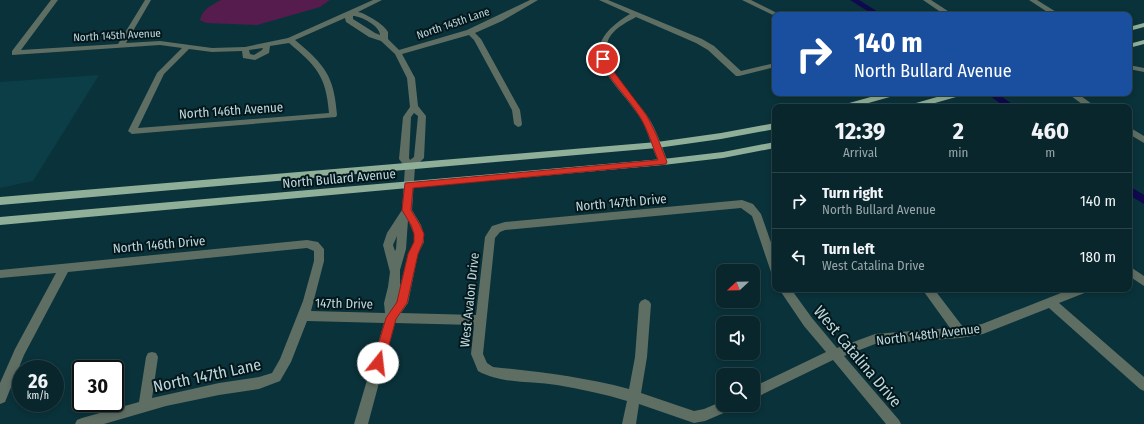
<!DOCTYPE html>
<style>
:root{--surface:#08262c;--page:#163238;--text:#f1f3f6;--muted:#98a5a9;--line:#294348}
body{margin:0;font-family:"Fira Sans Condensed",sans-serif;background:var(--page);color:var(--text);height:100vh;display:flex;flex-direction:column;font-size:15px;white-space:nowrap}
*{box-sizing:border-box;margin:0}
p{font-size:13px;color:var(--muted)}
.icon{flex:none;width:22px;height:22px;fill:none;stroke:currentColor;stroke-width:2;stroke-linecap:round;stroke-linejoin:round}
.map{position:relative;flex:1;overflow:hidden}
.panel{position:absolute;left:772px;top:104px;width:360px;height:188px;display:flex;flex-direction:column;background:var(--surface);border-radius:8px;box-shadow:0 2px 6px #0003,0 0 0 1px var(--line)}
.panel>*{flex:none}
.top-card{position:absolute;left:772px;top:12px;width:360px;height:84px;border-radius:8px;box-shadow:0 2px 6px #0003,0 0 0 1px var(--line);background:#1a4fa0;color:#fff;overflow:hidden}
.needle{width:26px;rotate:248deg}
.tools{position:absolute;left:716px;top:264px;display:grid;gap:8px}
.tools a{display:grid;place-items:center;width:44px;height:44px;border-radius:8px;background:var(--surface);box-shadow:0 2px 6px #0003,0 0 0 1px var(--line);font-size:20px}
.speed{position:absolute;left:12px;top:360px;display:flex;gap:8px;font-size:20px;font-weight:700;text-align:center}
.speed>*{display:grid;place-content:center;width:52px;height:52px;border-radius:50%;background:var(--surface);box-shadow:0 2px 6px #0003,0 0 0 1px var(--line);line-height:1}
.speed small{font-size:10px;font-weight:400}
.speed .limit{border:2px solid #111;border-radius:6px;background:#fff;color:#111}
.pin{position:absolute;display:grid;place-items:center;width:34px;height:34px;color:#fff;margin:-17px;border:2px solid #fff;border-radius:50%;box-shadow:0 1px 4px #0007}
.me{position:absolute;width:44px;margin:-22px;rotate:16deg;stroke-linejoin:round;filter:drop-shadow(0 0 3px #0008)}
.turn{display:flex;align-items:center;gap:14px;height:84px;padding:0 16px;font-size:18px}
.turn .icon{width:52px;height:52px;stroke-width:2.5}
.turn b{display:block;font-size:28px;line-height:34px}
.eta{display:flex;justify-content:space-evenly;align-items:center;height:68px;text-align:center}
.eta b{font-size:24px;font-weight:700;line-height:28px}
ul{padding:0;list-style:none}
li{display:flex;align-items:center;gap:12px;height:56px;padding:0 16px;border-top:1px solid var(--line)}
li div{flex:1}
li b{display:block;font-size:15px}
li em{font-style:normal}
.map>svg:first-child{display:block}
.built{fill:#0c3e48}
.green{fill:#561c4d}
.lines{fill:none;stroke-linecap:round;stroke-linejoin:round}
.canal{fill:#0f094f;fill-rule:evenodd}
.minor{fill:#5f6e63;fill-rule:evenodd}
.major{fill:#8faf98;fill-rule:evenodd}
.route{fill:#d93025;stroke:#8d1f18}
.labels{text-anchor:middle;stroke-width:4;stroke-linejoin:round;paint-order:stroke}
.far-street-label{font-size:11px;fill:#bed7dd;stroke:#04181c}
.street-label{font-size:13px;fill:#bed7dd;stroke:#04181c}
.near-street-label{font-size:16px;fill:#bed7dd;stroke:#04181c}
</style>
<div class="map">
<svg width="1144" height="424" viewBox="0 0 1144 424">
<rect width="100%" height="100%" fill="#0a323a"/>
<!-- built -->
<path class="built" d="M99,75l-66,106 -33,7v-106z"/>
<!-- green -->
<path class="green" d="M221,0h109l-10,7 -63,18 -51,-2 -6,-3c2,-11 12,-15 21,-20z"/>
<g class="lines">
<!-- canal -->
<path class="canal" d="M850,0h9l24,15h-9z
M986,93h11l19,14h-11z
M1129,186l15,9v9l-15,-9z"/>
<!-- minor -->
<path class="minor" d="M51,0h7l-37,50 97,-6 27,-44h6l-25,43 34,-2 52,7 33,-1 43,-9 85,-38h9l-24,12c7,1 27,13 30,20 0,2 0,4 0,7l11,11 68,-20 63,-30h8l-36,21 -27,12 6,6 39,71 2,14 -1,2 -3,1 -4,-3 -2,-14 -38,-70 -5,-5 -67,19 13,24 3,28 8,10 -2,42 -9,9 -3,43 9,15 3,9v8l-6,12 -10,49 -7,10 75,2 9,-78 7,-11 13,-4 237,-22 11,4 8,10 14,40v19l-4,-1 -1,-3 -18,-53 -11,-8 -236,22 -5,2 -5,6 -12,116 4,9 6,4c47,5 90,10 136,22l6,-32 4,-53 2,-3 4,-2 4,2 2,3 -4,53 -6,36 53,18 10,-2 19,-8v4h11l-1,4 -28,12 -11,2 -55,-19 -3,20h-14l5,-23c-23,-7 -46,-12 -70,-16 -26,-4 -56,-1 -79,-14l-7,-17 3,-29 -79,-2 -27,101h-14l30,-101 -77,-2 -16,41 -11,19 -21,8 -40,6 -53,11 -62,18h-29l2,-4 5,-2 57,-16 7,-45 2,-4 4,-1 4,1 2,4 -6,41 67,-15 40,-6 13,-4 8,-14 23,-58 11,-40v-10l-7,-3 -239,24 -44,83 -19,47 -5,2v-21l15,-34 41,-76 -56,5v-8l307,-30 11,2 6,7v12l-13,50 74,2 -1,-10 4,-16 2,-15 -7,-27 4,-12 15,-23 3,-43 -6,-8 4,-42 7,-10 -3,-29 -12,-24 -14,-13 -12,-4 -23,-15 -1,-4 -50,22c30,25 39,36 42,75l-1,2 -204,17 -4,-3 29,-58 25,-25 -22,-3 -148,10v-4zM353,16c8,0 27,10 27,19l-5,-2 -22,-14zM289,43c27,23 37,32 40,70l-191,15 26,-54 25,-25 23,3 30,-1 1,7 12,2 14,-7 1,-7zM263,48l-1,2 -8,5 -4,-1 -1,-4zM414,113l4,3 -4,41 -4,3 -1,-2 2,-41zM408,220l6,14v8l-6,12 -12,49 4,-16v-17l6,-21zM397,236l-1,13 -1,2 -2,-6z
M599,0h9l94,39 12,7 27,25 34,-8v4l-36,9h-3l-28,-26 -12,-7 -60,-26c-9,5 -19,10 -25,18 -19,27 24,61 37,82 9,14 14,30 20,45l-5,3 -3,-1c-9,-15 -11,-33 -21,-48 -26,-39 -70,-65 -9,-102z
M742,0h9l30,15h-6v1z
M923,0h8l23,15h-9z
M1029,0h8l24,15h-9z
M1129,65l15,3v4l-15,-3z
M1067,93h10l19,14h-10z
M1129,127l15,9v7l-15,-9z
M1129,266l15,10v10l-15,-10z
M779,289h12l21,29 25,30 38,-14 75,-6 -28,-39h12l29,38 19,-3 89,-35h18l-2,3 -28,11 85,74v14l-4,-2 -91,-81 -66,26 -23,4 -85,6 -31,12 55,64 2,4h-15l-53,-64 -80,39v-12l73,-35 -22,-26z"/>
<!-- major -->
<path class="major" d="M1144,23v4l-15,4v-4z
M1144,40v4l-15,4v-4z
M885,93h13l-1,2 -43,12h-13l1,-2z
M951,93h13l-1,2 -42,12h-13l1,-2z
M775,123v6l-54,10 -64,9 -657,57v-8l657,-55 64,-9z
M775,142v6l-52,10 -60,7 -663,60v-8l663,-58 60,-7z"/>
</g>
<!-- route -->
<path class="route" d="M603,56l3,1 5,11 36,48 9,18 11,28 -1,2 -253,24 -2,22 9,15 4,9 -1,8 -5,12 -11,49 -11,16 -12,44 -2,4 -4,1 -4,-1 -1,-4 13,-45 11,-16 11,-48 6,-12v-8l-3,-9 -9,-15 3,-27 253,-23c-6,-15 -10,-30 -18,-43 -12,-20 -31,-36 -40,-58z"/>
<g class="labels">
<!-- far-street labels -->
<g class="far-street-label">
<text transform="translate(453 23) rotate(-19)" y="4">North 145th Lane</text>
<text transform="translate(117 35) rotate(-3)" y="4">North 145th Avenue</text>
</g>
<!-- street labels -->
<g class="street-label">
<text transform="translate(231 110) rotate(-4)" y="5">North 146th Avenue</text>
<text transform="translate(339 178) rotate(-5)" y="5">North Bullard Avenue</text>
<text transform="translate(621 202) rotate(-5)" y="5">North 147th Drive</text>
<text transform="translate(159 244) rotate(-5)" y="5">North 146th Drive</text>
<text transform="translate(469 300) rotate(-84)" y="5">West Avalon Drive</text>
<text transform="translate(344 303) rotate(1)" y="5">147th Drive</text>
<text transform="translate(928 334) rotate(-7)" y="5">North 148th Avenue</text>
</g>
<!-- near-street labels -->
<g class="near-street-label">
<text transform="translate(858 356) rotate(50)" y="6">West Catalina Drive</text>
<text transform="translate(207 375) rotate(-12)" y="6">North 147th Lane</text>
</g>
</g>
</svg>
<div class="tools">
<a><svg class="needle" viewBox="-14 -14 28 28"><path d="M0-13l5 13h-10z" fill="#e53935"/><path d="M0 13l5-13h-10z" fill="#98a5a9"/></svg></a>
<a><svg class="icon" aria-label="sound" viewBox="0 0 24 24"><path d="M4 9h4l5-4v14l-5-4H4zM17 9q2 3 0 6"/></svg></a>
<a><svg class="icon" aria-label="search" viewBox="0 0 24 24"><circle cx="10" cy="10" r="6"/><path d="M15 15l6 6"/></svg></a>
</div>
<div class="speed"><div>26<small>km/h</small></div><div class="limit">30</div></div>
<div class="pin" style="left:603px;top:59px;background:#d93025"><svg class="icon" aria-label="arrive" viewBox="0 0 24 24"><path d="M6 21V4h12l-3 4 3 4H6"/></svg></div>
<svg class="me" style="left:378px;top:363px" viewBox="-20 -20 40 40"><circle r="19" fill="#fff"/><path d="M0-13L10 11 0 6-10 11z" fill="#d93025"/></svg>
<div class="top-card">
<div class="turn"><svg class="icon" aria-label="right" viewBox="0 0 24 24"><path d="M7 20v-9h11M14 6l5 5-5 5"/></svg><div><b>140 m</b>North Bullard Avenue</div></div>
</div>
<section class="panel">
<div class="eta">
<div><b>12:39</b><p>Arrival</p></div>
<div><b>2</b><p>min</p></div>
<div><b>460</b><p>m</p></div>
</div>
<ul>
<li><svg class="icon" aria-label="right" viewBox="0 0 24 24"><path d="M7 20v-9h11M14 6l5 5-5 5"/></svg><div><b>Turn right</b><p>North Bullard Avenue</p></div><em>140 m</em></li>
<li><svg class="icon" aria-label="left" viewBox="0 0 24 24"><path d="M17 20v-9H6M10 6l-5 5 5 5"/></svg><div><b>Turn left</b><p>West Catalina Drive</p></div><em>180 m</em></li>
</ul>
</section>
</div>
